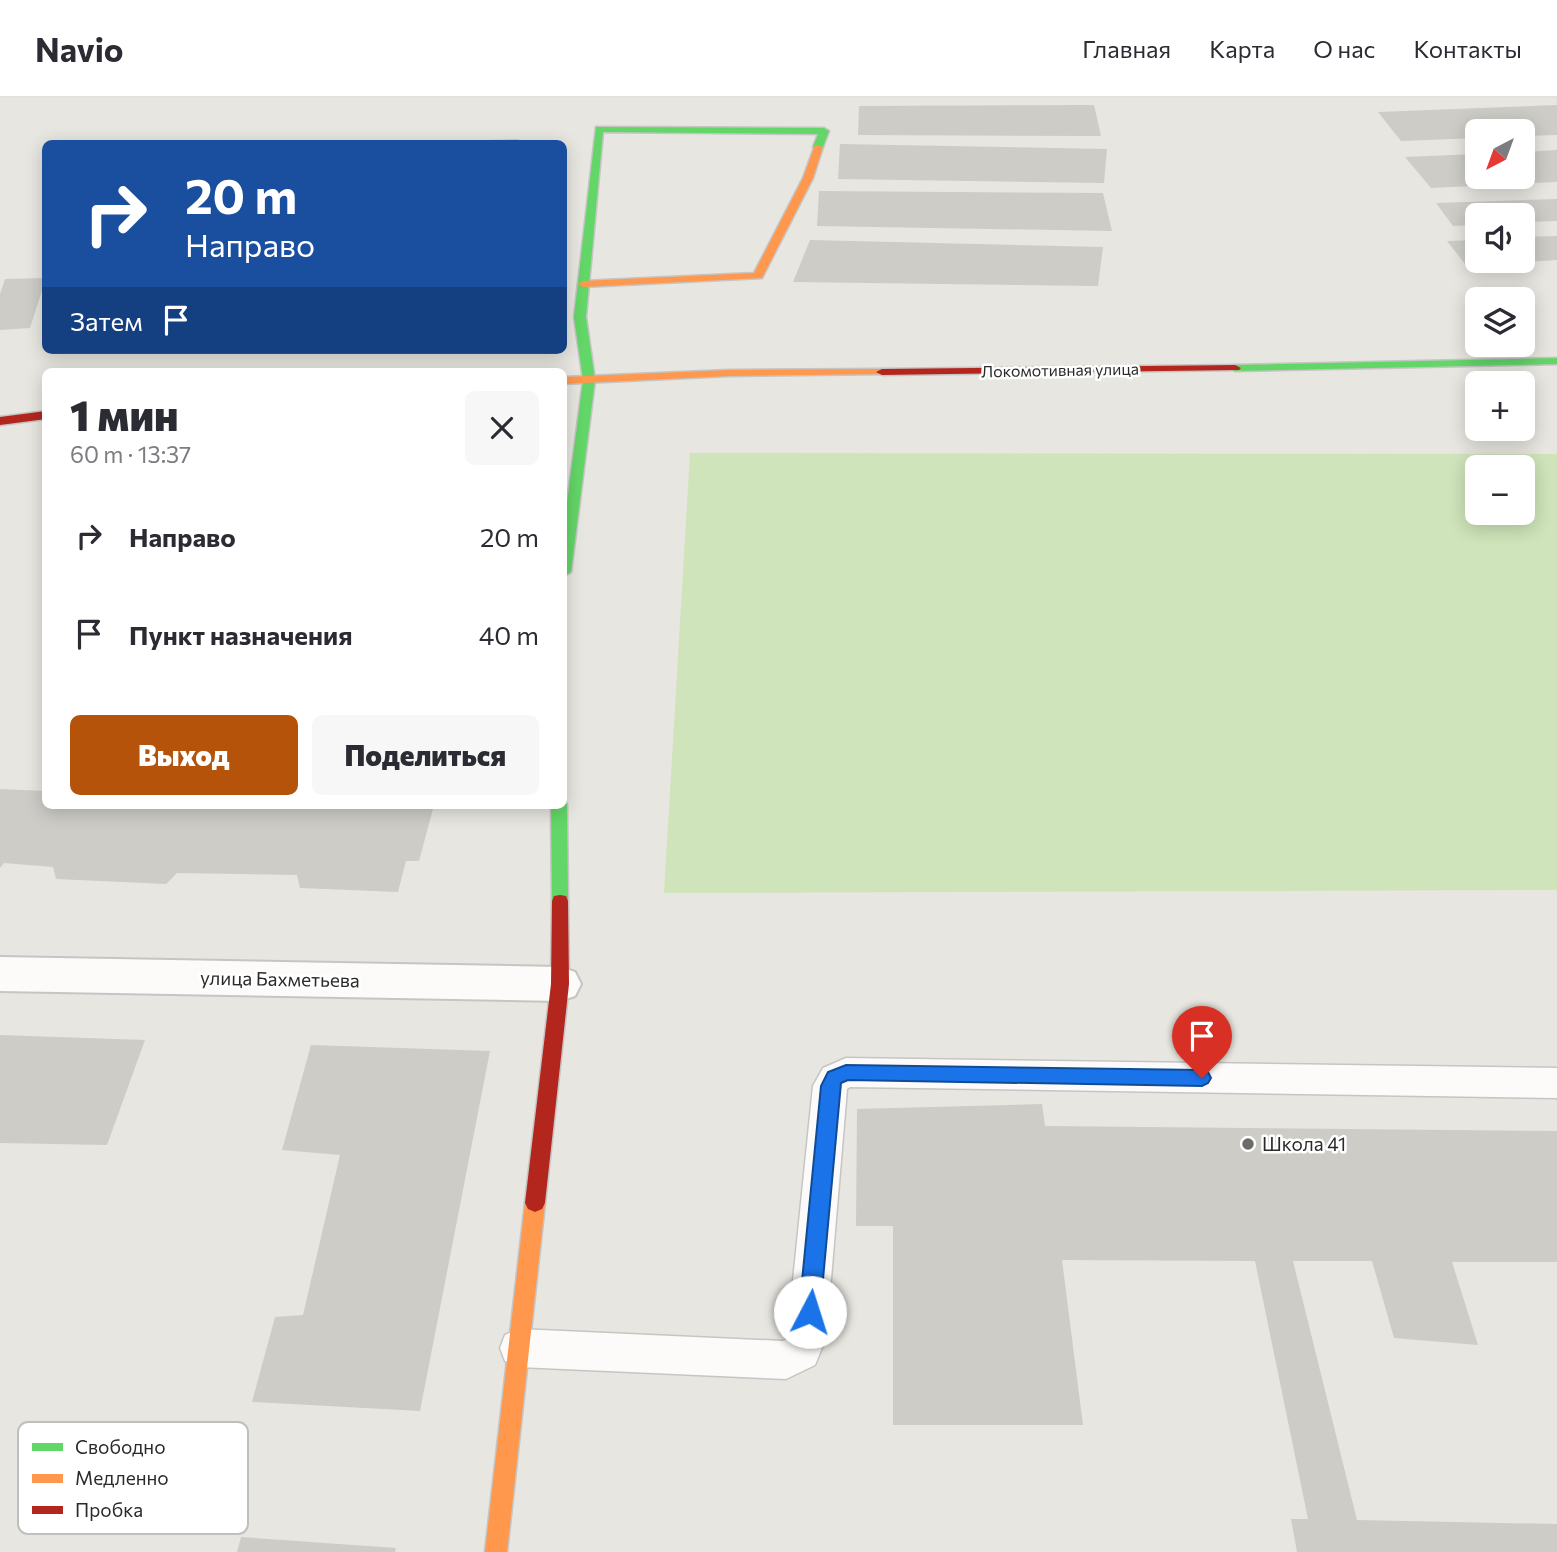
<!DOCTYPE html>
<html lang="ru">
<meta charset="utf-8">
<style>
:root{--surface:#fff;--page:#f7f7f7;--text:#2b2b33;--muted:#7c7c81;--line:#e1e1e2;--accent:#b45309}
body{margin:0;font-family:Commissioner,sans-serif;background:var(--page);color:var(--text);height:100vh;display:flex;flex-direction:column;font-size:26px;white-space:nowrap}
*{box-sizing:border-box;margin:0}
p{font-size:23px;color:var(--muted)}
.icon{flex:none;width:38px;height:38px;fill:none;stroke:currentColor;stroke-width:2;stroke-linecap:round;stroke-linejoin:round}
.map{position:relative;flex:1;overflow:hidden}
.side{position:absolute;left:42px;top:270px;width:525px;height:441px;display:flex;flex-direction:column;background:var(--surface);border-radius:10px;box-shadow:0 4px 18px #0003}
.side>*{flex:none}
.top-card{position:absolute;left:42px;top:42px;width:525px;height:214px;border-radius:10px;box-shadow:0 4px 18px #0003;background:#1a4fa0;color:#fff;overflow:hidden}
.needle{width:46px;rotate:221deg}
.buttons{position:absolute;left:1465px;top:21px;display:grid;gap:14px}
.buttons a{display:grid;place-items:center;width:70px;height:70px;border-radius:10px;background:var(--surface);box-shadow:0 4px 18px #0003;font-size:35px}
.pin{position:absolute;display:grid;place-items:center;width:60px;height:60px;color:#fff;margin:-72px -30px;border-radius:50% 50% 50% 0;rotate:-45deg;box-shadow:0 0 7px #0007}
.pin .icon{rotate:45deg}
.me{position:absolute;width:77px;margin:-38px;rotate:5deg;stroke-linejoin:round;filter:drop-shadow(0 0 5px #0008)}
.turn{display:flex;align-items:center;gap:24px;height:147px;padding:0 28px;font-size:32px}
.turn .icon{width:91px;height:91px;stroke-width:2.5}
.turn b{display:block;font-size:49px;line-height:60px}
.then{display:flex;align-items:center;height:66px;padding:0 28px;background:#0003;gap:14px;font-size:26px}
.round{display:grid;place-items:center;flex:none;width:74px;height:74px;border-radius:10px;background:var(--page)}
.headline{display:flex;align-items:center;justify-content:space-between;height:119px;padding:0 28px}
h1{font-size:42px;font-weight:800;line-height:52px}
.action{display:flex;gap:14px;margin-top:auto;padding:14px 28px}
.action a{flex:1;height:80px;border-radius:10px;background:var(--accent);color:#fff;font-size:28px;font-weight:800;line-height:80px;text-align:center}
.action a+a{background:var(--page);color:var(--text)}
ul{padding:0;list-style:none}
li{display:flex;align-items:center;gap:21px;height:98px;padding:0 28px}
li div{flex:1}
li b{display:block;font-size:26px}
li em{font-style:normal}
header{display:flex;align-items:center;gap:42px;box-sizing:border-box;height:98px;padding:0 35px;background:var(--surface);border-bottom:2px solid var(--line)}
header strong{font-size:33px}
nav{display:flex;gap:38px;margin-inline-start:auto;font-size:24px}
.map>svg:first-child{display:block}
.pitch{fill:#cfe4ba;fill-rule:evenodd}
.building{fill:#cdccc7}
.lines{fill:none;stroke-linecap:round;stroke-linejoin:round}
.lane-casing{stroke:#c6c5c5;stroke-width:3}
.street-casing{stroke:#c6c5c5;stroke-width:4}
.fast-casing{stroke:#c6c5c5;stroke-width:3}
.slow-casing{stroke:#c6c5c5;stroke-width:3}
.jam-casing{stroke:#c6c5c5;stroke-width:3}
.lane{fill:#fcfbfa;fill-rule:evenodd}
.street{fill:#fcfbfa;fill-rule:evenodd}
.fast{fill:#63d668;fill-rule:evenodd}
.slow{fill:#ff974d;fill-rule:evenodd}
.jam{fill:#b3261e;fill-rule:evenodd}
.route{fill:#1a73e8;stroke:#114b97;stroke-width:2}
.poi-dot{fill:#6c6c6a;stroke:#fff;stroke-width:2.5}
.labels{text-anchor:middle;stroke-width:5;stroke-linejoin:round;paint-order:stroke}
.far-street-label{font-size:16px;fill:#2a2a2a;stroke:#fff}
.street-label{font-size:19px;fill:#2a2a2a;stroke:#fff}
.poi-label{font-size:19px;fill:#2a2a2a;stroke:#fff;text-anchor:start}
.key{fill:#fff;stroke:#bfbfbf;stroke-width:2}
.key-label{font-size:19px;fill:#2a2a2a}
</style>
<header>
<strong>Navio</strong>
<nav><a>Главная</a><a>Карта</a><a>О нас</a><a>Контакты</a></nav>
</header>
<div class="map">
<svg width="1557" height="1454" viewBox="0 0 1557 1454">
<rect width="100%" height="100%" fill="#e8e6e0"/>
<!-- pitch -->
<path class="pitch" d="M690,355l867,1v436l-893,3zM1477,369h45v46h-45z"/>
<!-- building -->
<path class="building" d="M1094,7l7,31 -243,-1 1,-29z
M1557,7v30l-35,1v-5h-45v7l-76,3 -23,-29z
M519,41v5h-60v-3z
M840,46l267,5 -3,34 -266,-4z
M1557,52v32l-126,6 -26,-31 72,-3v23h45v-25z
M819,93l284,2 9,38 -295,-5z
M1557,101v22l-35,1v-7h-45v10l-24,1 -17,-23z
M1557,138v24l-35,2v-25z
M810,142l293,7 -5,39 -305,-4z
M1477,142v21h11v2l-23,1 -18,-23z
M46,180l-16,50 -30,2v-36l5,-15z
M0,691l46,2v14h388l-15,56h-13l-8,31 -98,-4 -3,-13 -120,-2 -11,11 -110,-5 -3,-12 -49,-4 -4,5z
M0,937l145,5 -38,105 -107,-2z
M311,947l179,6 -70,360 -168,-9 23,-85 28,-2 37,-160 -58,-5z
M1042,1006l3,22 512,5v131h-105l26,83 -84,-7 -22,-77h-79l64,259 200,4v28h-260l-6,-33h17l-53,-258 -193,-1 21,165h-190v-199h-37l1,-117z
M241,1439l155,11 -1,4h-158z"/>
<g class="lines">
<!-- lane casing -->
<g class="lane-casing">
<path id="lane" d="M846,960l711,10v30l-707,-11 -3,2 -21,249 -11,27 -29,14 -267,-12 -14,-6 -5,-13 5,-13 14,-6 264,12 4,-2 26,-253 10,-18z"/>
</g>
<!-- street casing -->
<g class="street-casing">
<path id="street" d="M0,859l560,10 15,5 6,12 -6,12 -15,5 -560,-10z"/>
</g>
<!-- fast casing -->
<g class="fast-casing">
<path id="fast" d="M596,29l228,1 5,3 -6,16 -5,3 -5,-3 5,-13 -215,-2 -17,185 9,63 -24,192 -7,4v-50l19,-146 -9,-63z
M1557,260v6l-322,7 -6,-3 6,-3z
M565,703l2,4 1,96 -2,5h-12l-2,-5 -1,-96h13z"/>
</g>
<!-- slow casing -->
<g class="slow-casing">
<path id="slow" d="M815,47l8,2 -10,31 -51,100 -179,9 -5,-3 5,-3 171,-8 49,-95z
M882,271l4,1v4l-157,2 -165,8v-7l165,-7z
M535,1096l7,3 3,6 -38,349h-22l40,-349 3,-6z"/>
</g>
<!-- jam casing -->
<g class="jam-casing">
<path id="jam" d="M1235,267l6,3 -2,2 -357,5 -6,-3 6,-3z
M46,313v8l-46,6v-8z
M560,797l6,1 2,5 1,83 -24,219 -3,6 -7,3 -7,-3 -3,-6 26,-219 1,-83 2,-5z"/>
</g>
<!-- lane -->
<use href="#lane" class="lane"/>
<!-- street -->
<use href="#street" class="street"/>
<!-- fast -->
<use href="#fast" class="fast"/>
<!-- slow -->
<use href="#slow" class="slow"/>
<!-- jam -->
<use href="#jam" class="jam"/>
</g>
<!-- route -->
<path class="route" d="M846,967l356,5 6,2 3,6 -3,5 -6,3 -354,-6 -7,3 -21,229 -3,7 -7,3 -8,-3 -3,-7 22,-226 7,-14z"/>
<!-- markers -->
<circle class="poi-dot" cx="1248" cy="1046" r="7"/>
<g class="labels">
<!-- far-street labels -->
<g class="far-street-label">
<text transform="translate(1060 272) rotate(-1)" y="6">Локомотивная улица</text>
</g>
<!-- street labels -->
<g class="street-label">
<text transform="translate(280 881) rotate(1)" y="7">улица Бахметьева</text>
</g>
<!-- poi labels -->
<g class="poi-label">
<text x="1262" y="1053">Школа 41</text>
</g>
</g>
<!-- legend -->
<rect x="18" y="1324" width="230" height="112" rx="10" class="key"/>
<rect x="32" y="1345" width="31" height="8" fill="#63d668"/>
<rect x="32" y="1376" width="31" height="9" fill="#ff974d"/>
<rect x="32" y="1408" width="31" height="8" fill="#b3261e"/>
<g class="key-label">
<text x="75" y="1356">Свободно</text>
<text x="75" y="1387">Медленно</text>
<text x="75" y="1419">Пробка</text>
</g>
</svg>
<div class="buttons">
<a><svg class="needle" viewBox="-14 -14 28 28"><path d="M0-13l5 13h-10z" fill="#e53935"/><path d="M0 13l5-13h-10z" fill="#7c7c81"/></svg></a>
<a><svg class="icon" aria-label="sound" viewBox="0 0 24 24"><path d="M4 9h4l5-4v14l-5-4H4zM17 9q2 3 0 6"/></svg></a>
<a><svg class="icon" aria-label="layers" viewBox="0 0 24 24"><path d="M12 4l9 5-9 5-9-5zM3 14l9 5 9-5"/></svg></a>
<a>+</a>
<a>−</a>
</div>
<div class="pin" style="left:1202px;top:980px;background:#d93025"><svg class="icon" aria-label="arrive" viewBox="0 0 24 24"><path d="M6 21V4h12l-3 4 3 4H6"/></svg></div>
<svg class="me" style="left:810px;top:1214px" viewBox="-20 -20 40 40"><circle r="19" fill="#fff"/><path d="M0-13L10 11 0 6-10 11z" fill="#1a73e8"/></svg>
<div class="top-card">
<div class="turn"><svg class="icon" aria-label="right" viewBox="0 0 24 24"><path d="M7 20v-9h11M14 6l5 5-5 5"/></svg><div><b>20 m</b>Направо</div></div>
<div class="then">Затем<svg class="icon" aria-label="arrive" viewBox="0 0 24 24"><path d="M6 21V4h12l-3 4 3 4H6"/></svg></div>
</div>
<section class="side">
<div class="headline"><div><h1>1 мин</h1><p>60 m · 13:37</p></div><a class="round"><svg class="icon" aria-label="close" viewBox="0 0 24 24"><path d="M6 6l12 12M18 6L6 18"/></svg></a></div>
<ul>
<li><svg class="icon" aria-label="right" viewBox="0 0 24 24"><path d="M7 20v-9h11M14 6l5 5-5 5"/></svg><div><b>Направо</b></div><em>20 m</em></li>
<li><svg class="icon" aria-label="arrive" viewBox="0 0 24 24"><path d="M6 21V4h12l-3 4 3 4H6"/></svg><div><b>Пункт назначения</b></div><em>40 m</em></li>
</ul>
<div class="action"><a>Выход</a><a>Поделиться</a></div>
</section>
</div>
